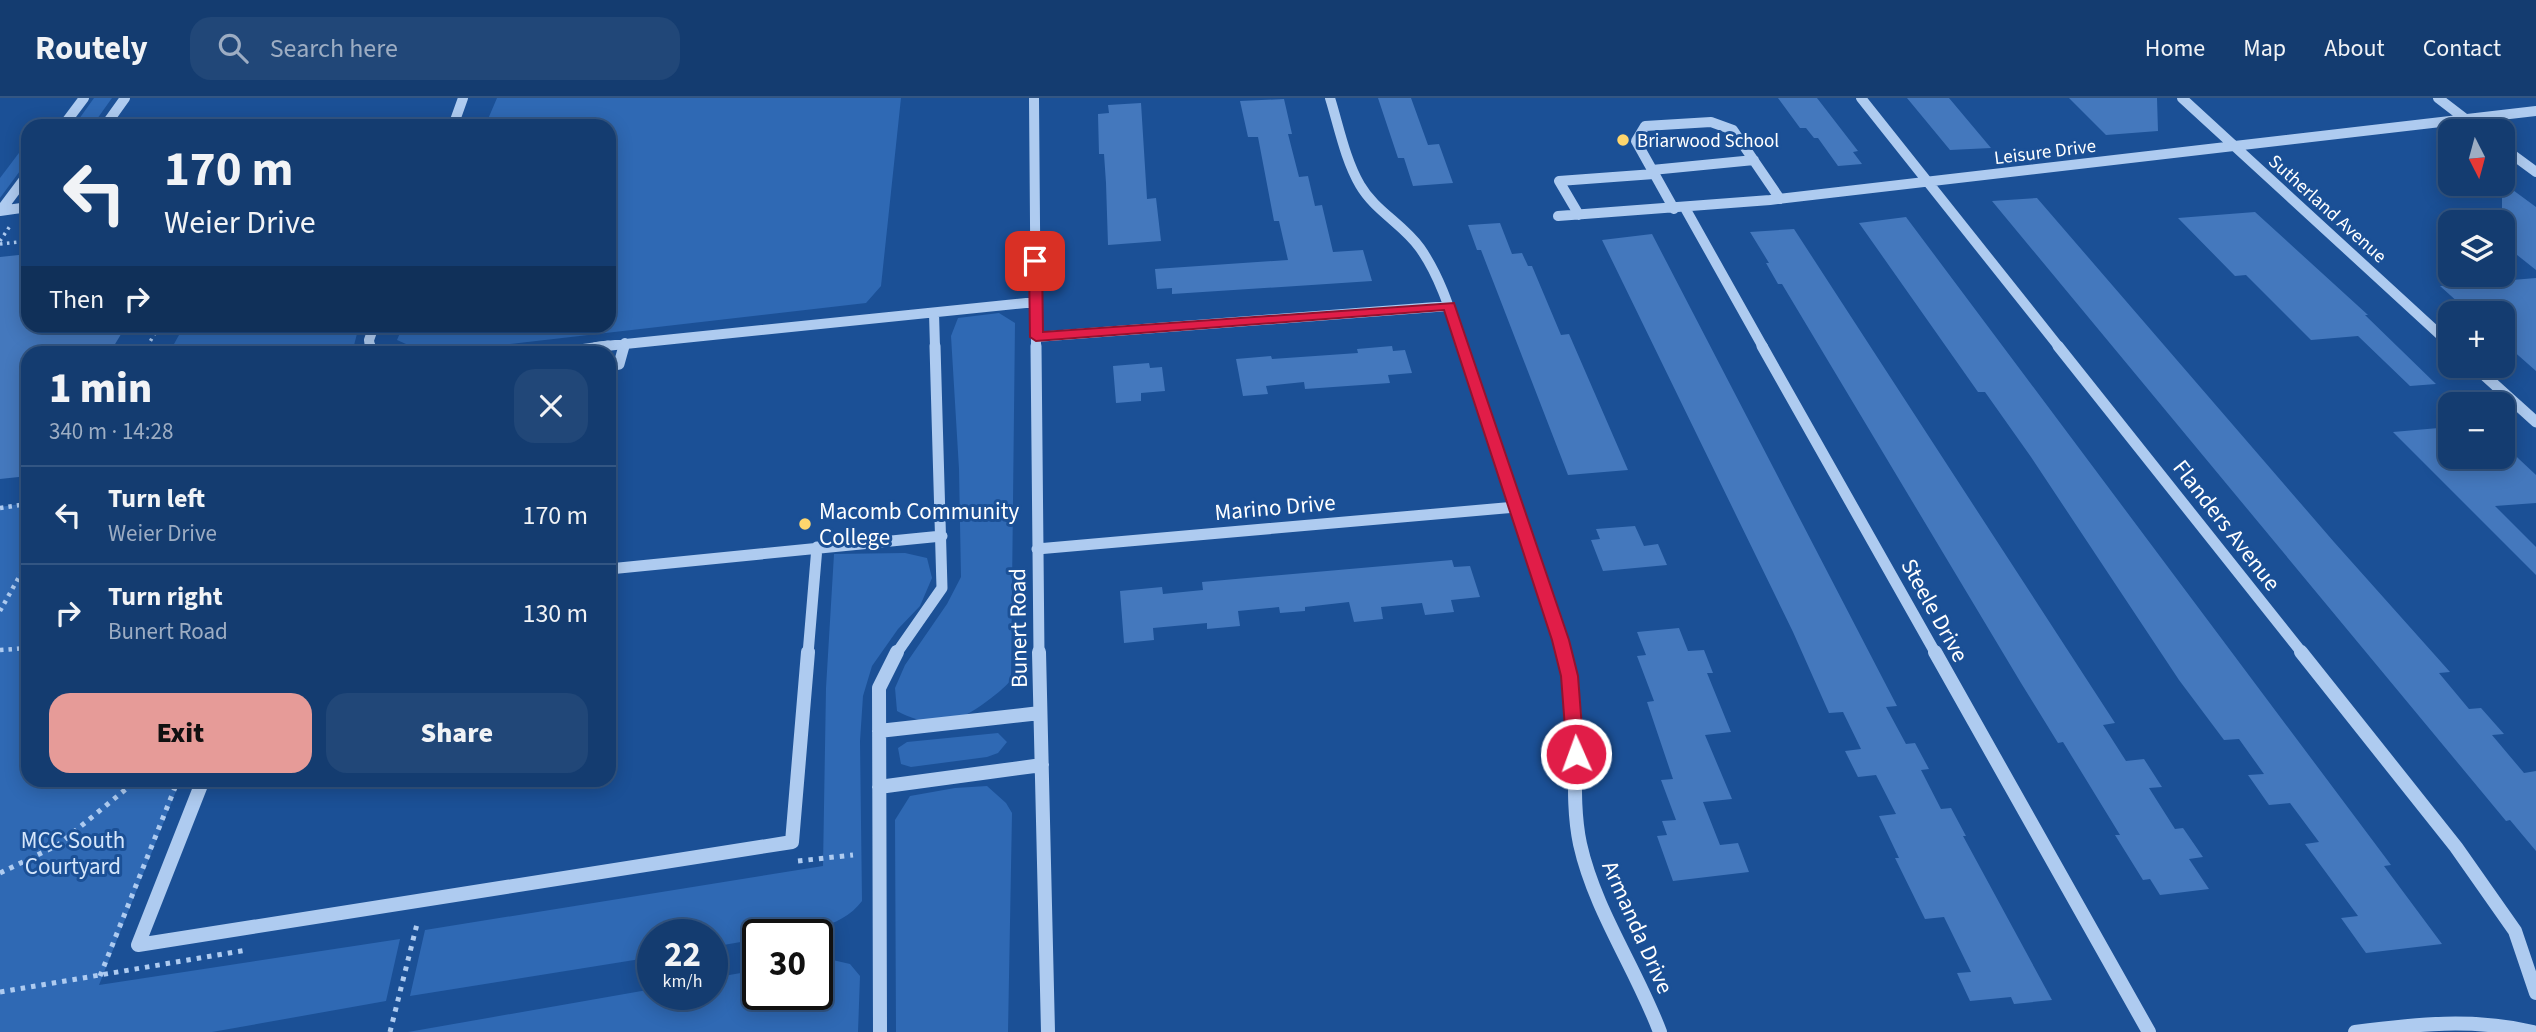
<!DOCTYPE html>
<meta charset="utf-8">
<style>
:root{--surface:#143c70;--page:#214778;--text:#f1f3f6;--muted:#9dadc3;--line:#335683;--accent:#e69b98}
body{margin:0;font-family:"Source Sans 3",sans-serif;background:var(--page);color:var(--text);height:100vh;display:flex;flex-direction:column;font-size:26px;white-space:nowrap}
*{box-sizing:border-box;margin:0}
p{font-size:23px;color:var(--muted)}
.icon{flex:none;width:38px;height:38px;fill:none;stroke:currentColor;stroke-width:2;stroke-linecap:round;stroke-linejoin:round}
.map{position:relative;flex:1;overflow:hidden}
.sheet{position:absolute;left:21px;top:248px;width:595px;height:441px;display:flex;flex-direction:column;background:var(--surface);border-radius:21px;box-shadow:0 4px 18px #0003,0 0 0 2px var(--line)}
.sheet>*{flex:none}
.guide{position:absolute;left:21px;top:21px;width:595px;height:214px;border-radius:21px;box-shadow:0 4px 18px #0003,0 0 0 2px var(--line);background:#143c70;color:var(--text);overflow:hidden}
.needle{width:46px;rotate:174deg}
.controls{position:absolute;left:2438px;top:21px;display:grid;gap:14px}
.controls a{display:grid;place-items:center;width:77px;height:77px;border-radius:14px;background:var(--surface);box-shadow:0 4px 18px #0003,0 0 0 2px var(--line);font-size:35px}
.speed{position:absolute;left:637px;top:821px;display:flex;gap:14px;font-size:35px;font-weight:700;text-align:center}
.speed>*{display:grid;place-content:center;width:91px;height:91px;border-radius:50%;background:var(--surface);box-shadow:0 4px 18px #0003,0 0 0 2px var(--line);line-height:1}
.speed small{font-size:18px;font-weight:400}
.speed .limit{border:4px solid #111;border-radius:10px;background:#fff;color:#111}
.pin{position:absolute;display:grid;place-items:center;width:60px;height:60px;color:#fff;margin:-30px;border-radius:14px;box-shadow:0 4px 10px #0006}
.me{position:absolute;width:77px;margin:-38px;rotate:358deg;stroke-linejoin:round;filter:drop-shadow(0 0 5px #0008)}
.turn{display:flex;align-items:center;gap:24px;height:147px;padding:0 28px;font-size:32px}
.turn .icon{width:91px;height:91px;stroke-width:2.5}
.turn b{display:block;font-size:49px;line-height:60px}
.then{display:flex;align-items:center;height:66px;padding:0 28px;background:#0003;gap:14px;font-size:26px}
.round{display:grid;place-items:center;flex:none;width:74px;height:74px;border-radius:21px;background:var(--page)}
.head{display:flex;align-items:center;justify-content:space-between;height:119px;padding:0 28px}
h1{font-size:42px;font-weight:800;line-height:52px}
.action{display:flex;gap:14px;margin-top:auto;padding:14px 28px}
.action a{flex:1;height:80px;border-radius:21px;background:var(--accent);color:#111;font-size:28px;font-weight:800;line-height:80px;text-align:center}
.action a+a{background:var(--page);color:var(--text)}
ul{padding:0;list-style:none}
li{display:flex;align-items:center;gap:21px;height:98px;padding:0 28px;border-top:2px solid var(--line)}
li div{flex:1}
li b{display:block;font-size:26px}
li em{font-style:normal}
header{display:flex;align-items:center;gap:42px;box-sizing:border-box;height:98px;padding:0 35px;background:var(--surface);border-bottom:2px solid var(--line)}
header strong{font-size:33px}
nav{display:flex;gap:38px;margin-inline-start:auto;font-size:24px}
.search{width:490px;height:63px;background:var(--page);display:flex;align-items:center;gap:18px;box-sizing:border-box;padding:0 24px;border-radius:21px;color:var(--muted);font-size:26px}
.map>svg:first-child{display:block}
.green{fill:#2f69b4}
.building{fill:#4478bd}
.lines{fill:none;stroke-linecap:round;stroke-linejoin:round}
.path-far2{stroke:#aecbf0;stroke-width:3.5;stroke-dasharray:2.5 4.5;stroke-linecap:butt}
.path-far1{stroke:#aecbf0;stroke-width:4.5;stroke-dasharray:3.5 5;stroke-linecap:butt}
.path{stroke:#aecbf0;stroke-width:5;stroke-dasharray:4.5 6;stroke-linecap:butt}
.minor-far2{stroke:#aecbf0;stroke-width:10}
.minor-far1{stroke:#aecbf0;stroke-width:11}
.minor{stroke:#aecbf0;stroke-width:14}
.route{fill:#e11d48;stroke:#92132f;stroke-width:2}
.poi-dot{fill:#ffd66d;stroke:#1b5096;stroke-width:2.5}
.labels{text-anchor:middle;stroke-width:6;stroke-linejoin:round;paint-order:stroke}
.far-poi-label{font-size:19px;fill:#fff;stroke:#1b5096;text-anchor:start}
.far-street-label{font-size:19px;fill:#fff;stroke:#1b5096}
.street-label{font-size:23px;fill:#fff;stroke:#1b5096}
.poi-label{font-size:23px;fill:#fff;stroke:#1b5096;text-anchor:start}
.park-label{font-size:23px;fill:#d5e6fb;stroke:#1b5096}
</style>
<header>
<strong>Routely</strong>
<div class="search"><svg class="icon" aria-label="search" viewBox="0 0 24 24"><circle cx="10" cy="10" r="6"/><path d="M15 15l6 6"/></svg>Search here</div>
<nav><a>Home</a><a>Map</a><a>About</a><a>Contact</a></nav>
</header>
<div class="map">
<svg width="2536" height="934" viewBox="0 0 2536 934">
<rect width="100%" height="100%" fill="#1b5096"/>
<!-- green -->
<path class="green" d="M94,0h18l-20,28h-18z
M497,0h404l-20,188 -15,17 -374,43 -77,2 -18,-8 6,-14h206v-200h-124z
M28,43v19l-28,38v-20z
M999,215l16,10 -4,357c-10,13 -49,41 -65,43 -15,2 -37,-5 -49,-12l-2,-23 10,-23 42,-61 14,-27 -2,-108 -8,-133 7,-18z
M184,228h175l-7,27h-183z
M28,405v277l152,1 -81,204 301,-46 -14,62 -174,31h-212v-525z
M905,455l22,5 5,20 -12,28 -22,23 -26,37 -9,30 -3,45 2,160c-22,30 -70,33 -104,33v5l-46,8v-13h-59v23l-243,39 15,-66 398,-64 3,-178 8,-134z
M998,635l9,9 -9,11 -11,4 -76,10 -10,-3 -3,-16 9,-6z
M987,688l19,17 6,10 -4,219h-112l-1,-212 15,-24 45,-8z
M824,860l26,6 10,12 -2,56h-450l245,-43v5h59v-16l46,-8v24h59v-35z"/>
<!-- building -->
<path class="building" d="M1378,0h33l17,47 11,-1 14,39 -40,3 -9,-28h-6z
M1778,0h39l41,53 -5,1 9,12 -24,2 -20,-28h-4l-8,-10h-6z
M1907,0h42l42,50 -41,2z
M2069,0h88l1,33 -52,4z
M1284,1l8,35h-4l11,43 9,-1 7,30 7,-1 11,47 30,-2 9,31 -200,13v-6l-15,1 -2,-20 133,-9 -9,-39h-5l-16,-84h-10l-8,-36z
M1141,5l6,96 9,-1 5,43 -53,4 -2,-62 -2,-29h-5l-1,-40 11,-1 -1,-8z
M2502,84l34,25v63l-34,-27z
M2037,100l297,344 116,130 -11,1 30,36 12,-1 23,26 -12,1 32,38 12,-2v80l-26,-31 -4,1 -514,-620z
M2255,114l113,103h-3l71,69 -26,2 -52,-50 -47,4 -65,-65 -11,1 -57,-58z
M1906,119l485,648 -7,1 58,78 -76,9 -25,-35 17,-2 -53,-72 14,-2 -29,-39 -21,2 -21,-30 16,-1 -25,-35 -15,1 -45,-60 -148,-223 -46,-65h-7l-119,-169z
M1500,125l12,31 10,-1 6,13h4l29,69 8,-1 59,136 -60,5 -87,-225h-4l-9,-25z
M1794,131l321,494 -12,2 23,36 18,-2 18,28 -13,1 26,41 8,-1 20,29 -14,2 20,30 -49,6 -10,-16 -7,1 -28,-45h5l-57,-93 -5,1 -37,-60 -239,-399h-4l-12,-21h3l-19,-31z
M1652,136l245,472 -11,1 20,37 9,-1 14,26 -8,1 20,39 10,-1 15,28h-3l89,164 -38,4 -3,-7 -41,4 -13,-28 14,-1 -27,-55 -19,2 -30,-61h4l-20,-42 17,-2 -20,-39 -18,2 -13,-26 16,-2 -18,-37 -14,1 -36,-81 -191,-392z
M28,156v72h98l-17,28h-81v122l-28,3v-222z
M2536,180v93l-34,-30v-28h-32l-30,-27z
M1392,248l1,5 12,-1 7,23 -24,2 2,8 -85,6 -1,-7 -38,4 2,8 -25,2 -7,-37 35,-3 1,3 86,-6 -1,-4z
M1149,265l1,5 12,-1 3,24 -24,2v8l-25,2 -3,-37z
M2450,329v30h52v-14l34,32v28l-41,3 41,41v28l-143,-143z
M1635,428l9,20 14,-2 9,21 -64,6 -12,-31 9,-1 -4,-10z
M1452,462l2,7 16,-1 10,31 -29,3 3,12 -29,3 -3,-12 -41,4 2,12 -29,3 -5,-20 -44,5v4l-25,2 -1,-6 -41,4 2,15 -33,3v-6l-54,5 1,12 -30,3 -4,-52 42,-4 1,7 40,-4 -1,-8z
M1679,530l9,23 16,-1 9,23h-6l24,59 -26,3 27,64 -29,3 17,43 18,-2 11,29 -76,9 -16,-45 10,-1 -5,-14 14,-1 -15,-40 12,-1 -26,-77 7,-1 -17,-45 9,-1 -9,-23z"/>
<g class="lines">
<!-- path-far2 -->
<path class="path-far2" d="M0,143l10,-15
M0,146l28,-3
M147,249l12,-21"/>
<!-- path-far1 -->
<path class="path-far1" d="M121,254l24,-2
M143,256l5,-8
M0,410l28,-4
M0,513l28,-50
M0,552l28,-2"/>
<!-- path -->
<path class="path" d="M798,763l55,-6
M0,775l58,-28 79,-65
M100,878l78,-196
M0,894l247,-42
M390,934l28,-112"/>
<!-- minor-far2 -->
<path class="minor-far2" d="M1034,0l2,249
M1330,0c9,29 15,61 30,87 15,26 43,39 60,63 21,30 31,65 42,99
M1861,0l198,249
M2182,0l268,246
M2438,0l43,33
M63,28l21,-28
M105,28l20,-28
M453,28l10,-28
M2502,49l34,25
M1652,72l102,-10
M1685,110l78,139
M1674,111l-38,-68 9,-15 66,-4 22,8 47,69
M1,112l27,-36
M0,113l28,-4
M1579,117l-20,-34 95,-7
M1558,118l212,-16 766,-89
M934,215l1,34
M1036,239l413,-31
M370,249l-1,-7 5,-14
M596,249l440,-45
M624,249l1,-4"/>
<!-- minor-far1 -->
<path class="minor-far1" d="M370,248l1,8
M1036,248l3,308
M1462,248l101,308
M1762,248l174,308
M2058,248l245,308
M552,256l56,-8
M609,268l10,-2 5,-18
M2474,268l62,56
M1037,451l479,-42
M609,471l333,-33
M808,556l9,-107
M896,556l46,-66 -7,-242"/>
<!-- minor -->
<path class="minor" d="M1039,554l9,380
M1563,554c3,16 7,32 10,48 6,47 -3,97 7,144 15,67 56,124 80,188
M1935,554l214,380
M2301,554l155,195 59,84 21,62
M879,633l161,-18
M203,682l-65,165 654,-103 16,-190
M879,689l163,-22
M880,934l-1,-344 18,-36
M2355,934c61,-8 118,-14 178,0"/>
</g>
<!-- route -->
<path class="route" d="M1035,159l7,4 1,71 411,-29 115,337 9,36 6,78 -2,6 -6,2 -7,-2 -2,-6 -6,-78 -9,-36 -108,-330 -408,31 -6,-4 -1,-76z"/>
<!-- markers -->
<g class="poi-dot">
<circle cx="1623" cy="42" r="7"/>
<circle cx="805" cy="426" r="7"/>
</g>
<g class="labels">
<!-- far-poi labels -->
<g class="far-poi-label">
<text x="1637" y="49">Briarwood School</text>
</g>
<!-- far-street labels -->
<g class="far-street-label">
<text transform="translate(2045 53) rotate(-7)" y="7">Leisure Drive</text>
<text transform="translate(2328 110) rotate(42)" y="7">Sutherland Avenue</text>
</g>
<!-- street labels -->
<g class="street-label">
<text transform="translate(1275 409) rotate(-5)" y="8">Marino Drive</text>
<text transform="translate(2227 427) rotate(52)" y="8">Flanders Avenue</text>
<text transform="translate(1935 512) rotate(61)" y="8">Steele Drive</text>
<text transform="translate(1018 530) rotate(-91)" y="8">Bunert Road</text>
<text transform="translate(1638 829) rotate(66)" y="8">Armanda Drive</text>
</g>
<!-- poi labels -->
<g class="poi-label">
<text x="819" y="421">Macomb Community<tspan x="819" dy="26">College</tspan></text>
</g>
<!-- park labels -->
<g class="park-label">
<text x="73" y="750">MCC South<tspan x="73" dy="26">Courtyard</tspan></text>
</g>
</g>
</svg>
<div class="controls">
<a><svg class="needle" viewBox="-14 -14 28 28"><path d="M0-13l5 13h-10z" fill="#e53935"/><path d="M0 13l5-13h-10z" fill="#9dadc3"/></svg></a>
<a><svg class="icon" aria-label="layers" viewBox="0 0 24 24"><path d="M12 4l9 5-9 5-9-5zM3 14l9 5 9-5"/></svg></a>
<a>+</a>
<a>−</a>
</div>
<div class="speed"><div>22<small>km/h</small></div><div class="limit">30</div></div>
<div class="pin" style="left:1035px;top:163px;background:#d93025"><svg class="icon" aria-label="arrive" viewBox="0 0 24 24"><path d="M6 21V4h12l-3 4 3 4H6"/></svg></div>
<svg class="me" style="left:1576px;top:656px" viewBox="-20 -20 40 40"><circle r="17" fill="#e11d48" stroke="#fff" stroke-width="3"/><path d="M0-11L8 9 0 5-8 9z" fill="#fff"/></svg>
<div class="guide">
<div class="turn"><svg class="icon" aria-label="left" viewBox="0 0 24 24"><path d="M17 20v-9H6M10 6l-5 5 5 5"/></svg><div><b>170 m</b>Weier Drive</div></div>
<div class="then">Then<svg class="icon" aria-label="right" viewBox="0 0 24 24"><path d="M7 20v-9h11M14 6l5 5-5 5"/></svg></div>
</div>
<section class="sheet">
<div class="head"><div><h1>1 min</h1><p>340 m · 14:28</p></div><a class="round"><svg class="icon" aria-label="close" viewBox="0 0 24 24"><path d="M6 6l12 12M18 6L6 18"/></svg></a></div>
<ul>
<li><svg class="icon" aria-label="left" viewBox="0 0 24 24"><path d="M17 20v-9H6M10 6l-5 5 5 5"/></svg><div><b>Turn left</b><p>Weier Drive</p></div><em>170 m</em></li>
<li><svg class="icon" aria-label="right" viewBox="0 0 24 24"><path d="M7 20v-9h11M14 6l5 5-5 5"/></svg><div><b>Turn right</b><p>Bunert Road</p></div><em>130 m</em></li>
</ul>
<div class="action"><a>Exit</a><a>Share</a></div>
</section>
</div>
